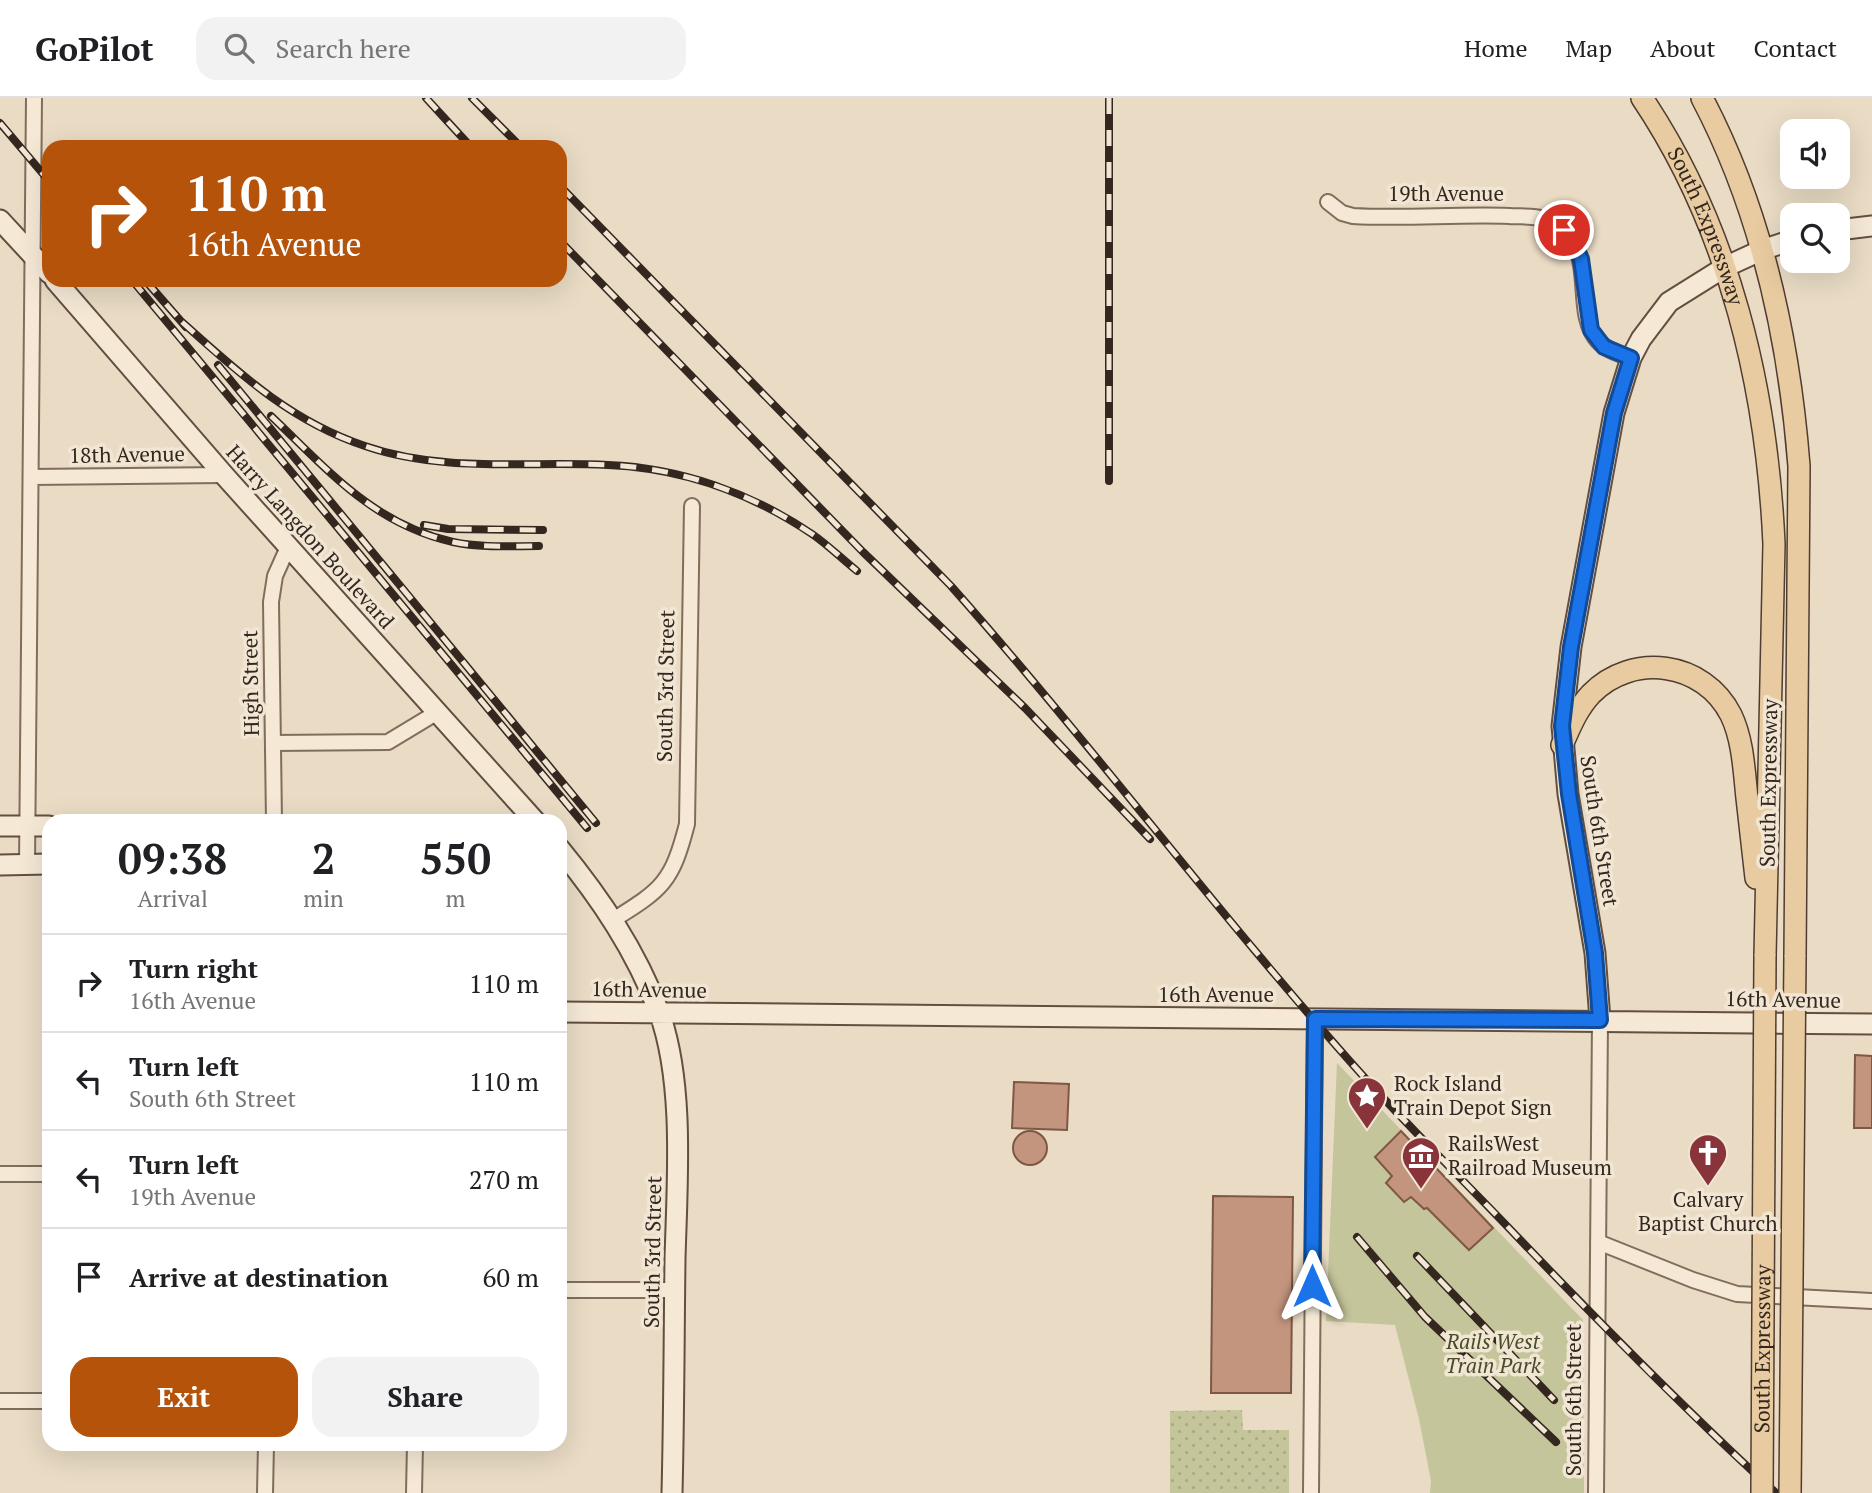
<!DOCTYPE html>
<style>
:root{--surface:#fff;--page:#f2f2f2;--text:#202124;--muted:#757577;--line:#e0e0e0;--accent:#b45309}
body{margin:0;font-family:"PT Serif",serif;background:var(--page);color:var(--text);height:100vh;display:flex;flex-direction:column;font-size:26px;white-space:nowrap}
*{box-sizing:border-box;margin:0}
p{font-size:23px;color:var(--muted)}
.icon{flex:none;width:38px;height:38px;fill:none;stroke:currentColor;stroke-width:2;stroke-linecap:round;stroke-linejoin:round}
.map{position:relative;flex:1;overflow:hidden}
.sheet{position:absolute;left:42px;top:716px;width:525px;height:637px;display:flex;flex-direction:column;background:var(--surface);border-radius:21px;box-shadow:0 7px 28px #0002}
.sheet>*{flex:none}
.top-card{position:absolute;left:42px;top:42px;width:525px;height:147px;border-radius:21px;box-shadow:0 7px 28px #0002;background:#b45309;color:#fff;overflow:hidden}
.fabs{position:absolute;left:1780px;top:21px;display:grid;gap:14px}
.fabs a{display:grid;place-items:center;width:70px;height:70px;border-radius:14px;background:var(--surface);box-shadow:0 7px 28px #0002;font-size:35px}
.pin{position:absolute;display:grid;place-items:center;width:60px;height:60px;color:#fff;margin:-30px;border:4px solid #fff;border-radius:50%;box-shadow:0 2px 7px #0007}
.me{position:absolute;width:77px;margin:-38px;rotate:0deg;stroke-linejoin:round;filter:drop-shadow(0 0 5px #0008)}
.turn{display:flex;align-items:center;gap:24px;height:147px;padding:0 28px;font-size:32px}
.turn .icon{width:91px;height:91px;stroke-width:2.5}
.turn b{display:block;font-size:49px;line-height:60px}
.eta{display:flex;justify-content:space-evenly;align-items:center;height:119px;text-align:center}
.eta b{font-size:42px;font-weight:700;line-height:49px}
.action{display:flex;gap:14px;margin-top:auto;padding:14px 28px}
.action a{flex:1;height:80px;border-radius:21px;background:var(--accent);color:#fff;font-size:28px;font-weight:700;line-height:80px;text-align:center}
.action a+a{background:var(--page);color:var(--text)}
ul{padding:0;list-style:none}
li{display:flex;align-items:center;gap:21px;height:98px;padding:0 28px;border-top:2px solid var(--line)}
li div{flex:1}
li b{display:block;font-size:26px}
li em{font-style:normal}
header{display:flex;align-items:center;gap:42px;box-sizing:border-box;height:98px;padding:0 35px;background:var(--surface);border-bottom:2px solid var(--line)}
header strong{font-size:33px}
nav{display:flex;gap:38px;margin-inline-start:auto;font-size:24px}
.search{width:490px;height:63px;background:var(--page);display:flex;align-items:center;gap:18px;box-sizing:border-box;padding:0 24px;border-radius:21px;color:var(--muted);font-size:26px}
.map>svg:first-child{display:block}
.grass{fill:url(#grass-dots)}
.green{fill:#c4c59a}
.building{fill:#c3957e;stroke:#7e5745;stroke-width:2}
.lines{fill:none;stroke-linecap:round;stroke-linejoin:round}
.street-casing{stroke:#816d5d;stroke-width:18}
.secondary-casing{stroke:#634e40;stroke-width:23}
.primary-casing{stroke:#503c30;stroke-width:24}
.street{stroke:#f5e9d6;stroke-width:14}
.secondary{stroke:#f5e9d6;stroke-width:19}
.primary{stroke:#e8cba0;stroke-width:21}
.rail-casing{stroke:#33271f;stroke-width:8}
.rail{stroke:#f1e6d3;stroke-width:5;stroke-dasharray:16;stroke-linecap:butt}
.primary-bridge-casing{stroke:#503c30;stroke-width:24;stroke-linecap:butt}
.primary-bridge{stroke:#e8cba0;stroke-width:21}
.route-casing{stroke:#114b97;stroke-width:18}
.route{stroke:#1a73e8;stroke-width:12}
.labels{text-anchor:middle;stroke-width:7;stroke-linejoin:round;paint-order:stroke}
.street-label{font-size:21px;fill:#33271f;stroke:#f1e6d3}
.poi-label{font-size:21px;fill:#33271f;stroke:#f1e6d3;text-anchor:start}
.park-label{font-size:21px;font-style:italic;fill:#474d28;stroke:#f1e6d3}
</style>
<header>
<strong>GoPilot</strong>
<div class="search"><svg class="icon" aria-label="search" viewBox="0 0 24 24"><circle cx="10" cy="10" r="6"/><path d="M15 15l6 6"/></svg>Search here</div>
<nav><a>Home</a><a>Map</a><a>About</a><a>Contact</a></nav>
</header>
<div class="map">
<svg width="1872" height="1395" viewBox="0 0 1872 1395">
<defs>
<pattern id="grass-dots" width="8" height="8" patternUnits="userSpaceOnUse" patternTransform="scale(1.75)"><rect width="8" height="8" fill="#c4c59a"/><path d="M2 2h.1M6 6h.1" fill="none" stroke="#a9a984" stroke-width="1.8" stroke-linecap="round"/></pattern>
</defs>
<rect width="100%" height="100%" fill="#e9dbc4"/>
<!-- grass -->
<path class="grass" d="M1242,1312l1,20h46v63h-119v-82z"/>
<!-- green -->
<path class="green" d="M1337,965l246,257 1,173h-154l1,-12 -12,-62 -24,-94 -69,-4z"/>
<!-- building -->
<path class="building" d="M1855,957l17,1v72h-18z
M1014,984l55,2 -2,46 -55,-2z
M1401,1033l92,97 -24,22 -42,-42 -3,1 -13,-12 -7,5 -18,-19 6,-7 -17,-19z
M1013 1050a17 17 0 1 1 34 0a17 17 0 1 1-34 0Z
M1213,1098l80,1 -2,196h-80z"/>
<g class="lines">
<!-- street casing -->
<g class="street-casing">
<path id="street" d="M1328,104l14,11 11,3c52,3 104,-2 156,0 13,1 29,-1 42,5 50,24 19,90 47,120 8,9 22,13 33,17
M31,379l193,-2
M273,645l115,-1 48,-29
M274,723l-3,-219 4,-26 13,-29
M27,767l7,-767
M613,822c50,-31 59,-38 74,-96l5,-318
M0,1076h49
M1598,1144l95,38 44,14 135,7
M560,1192h115
M0,1303h49
M265,1395l1,-49
M414,1395l1,-49
M1311,1395l4,-474
M1596,1395l4,-473"/>
</g>
<!-- secondary casing -->
<g class="secondary-casing">
<path id="secondary" d="M0,122l49,53
M1838,132l34,-4
M55,182l169,195 311,346
M0,728h49
M560,751c41,50 76,102 99,163 26,71 18,172 16,247 -1,78 -1,156 -3,234
M0,767l49,-1
M560,914l1312,12
M1600,922l-5,-67 -27,-159 -6,-68 9,-79 43,-234 17,-55 10,-19 28,-37 56,-35 37,-17 30,-10"/>
</g>
<!-- primary casing -->
<g class="primary-casing">
<g id="primary">
<path id="s1" d="M1642,0c88,131 125,290 132,446l-9,412"/>
<path d="M1702,0c60,114 87,240 97,368l-4,491"/>
<path d="M1562,647c8,-18 15,-36 29,-51 41,-42 113,-33 140,21 12,25 13,55 16,83 3,27 6,53 9,80"/>
</g>
</g>
<!-- street -->
<use href="#street" class="street"/>
<!-- secondary -->
<use href="#secondary" class="secondary"/>
<!-- primary -->
<use href="#primary" class="primary"/>
<!-- rail casing -->
<g class="rail-casing">
<path id="rail" d="M426,0l45,49
M472,0l49,49
M1109,0v383
M0,25l49,58
M560,88l391,400c142,160 270,332 413,491 45,50 94,98 141,147 88,92 177,183 271,269
M560,143l303,311 162,156 125,131
M132,182l455,548
M145,182l41,47
M182,224c57,51 108,99 183,124 78,27 162,15 243,19 73,3 143,28 204,69 16,11 30,25 45,37
M218,267l378,458
M271,318c57,54 102,108 182,126 28,6 58,4 86,4
M424,427l24,4 95,1
M1357,1139l68,80 131,125
M1417,1158l137,144"/>
</g>
<!-- rail -->
<use href="#rail" class="rail"/>
<!-- primary-bridge casing -->
<g class="primary-bridge-casing">
<g id="primary-bridge">
<path id="s2" d="M1762,1395l3,-537"/>
<path d="M1790,1395l5,-536"/>
</g>
</g>
<!-- primary-bridge -->
<use href="#primary-bridge" class="primary-bridge"/>
</g>
<g class="lines">
<!-- route casing -->
<g class="route-casing">
<path id="route" d="M1312,1188l3,-267 285,1 -5,-67 -26,-159 -7,-68 9,-79 43,-234 17,-55 -27,-11 -13,-17 -10,-71 -8,-17 -9,-12"/>
</g>
<!-- route -->
<use href="#route" class="route"/>
</g>
<!-- icons -->
<defs>
<g id="sight-pin" transform="scale(2.0125)"><path d="M0 17L-7.5 6A9.5 9.5 0 1 1 7.5 6Z" fill="#89333b" stroke="#f1e6d3"/><path d="M0-6L1.8-2.2L6-1.7L2.9 1.2L3.7 5.4L0 3.3L-3.7 5.4L-2.9 1.2L-6-1.7L-1.8-2.2Z" fill="#fff"/></g>
<g id="church-pin" transform="scale(2.0125)"><path d="M0 17L-7.5 6A9.5 9.5 0 1 1 7.5 6Z" fill="#89333b" stroke="#f1e6d3"/><path d="M-1.2-6h2.4v3.5h3.3v2.4h-3.3V6h-2.4V-.1h-3.3v-2.4h3.3Z" fill="#fff"/></g>
<g id="museum-pin" transform="scale(2.0125)"><path d="M0 17L-7.5 6A9.5 9.5 0 1 1 7.5 6Z" fill="#89333b" stroke="#f1e6d3"/><path d="M0-6L6-3V-2H-6V-3ZM-5-1h2V3h-2ZM-1-1h2V3h-2ZM3-1h2V3H3ZM-6 4H6V6H-6Z" fill="#fff"/></g>
</defs>
<g fill-rule="evenodd">
<use href="#sight-pin" x="1367" y="998"/>
<use href="#church-pin" x="1708" y="1055"/>
<use href="#museum-pin" x="1421" y="1058"/>
</g>
<g class="labels">
<!-- street labels -->
<g class="street-label">
<text x="1446" y="103">19th Avenue</text>
<text dy="7" stroke="none"><textPath href="#s1" startOffset="144">South Expressway</textPath></text>
<text transform="translate(127 357) rotate(-1)" y="7">18th Avenue</text>
<text transform="translate(310 439) rotate(48)" y="7">Harry Langdon Boulevard</text>
<text transform="translate(251 585) rotate(-91)" y="7">High Street</text>
<text transform="translate(666 588) rotate(-89)" y="7">South 3rd Street</text>
<text transform="translate(1769 685) rotate(-89)" y="7">South Expressway</text>
<text transform="translate(1599 733) rotate(81)" y="7">South 6th Street</text>
<text transform="translate(649 892) rotate(1)" y="7">16th Avenue</text>
<text x="1216" y="904">16th Avenue</text>
<text transform="translate(1783 902) rotate(1)" y="7">16th Avenue</text>
<text transform="translate(653 1154) rotate(-89)" y="7">South 3rd Street</text>
<text dy="7" stroke="none"><textPath href="#s2" startOffset="144">South Expressway</textPath></text>
<text transform="translate(1574 1302) rotate(-90)" y="7">South 6th Street</text>
</g>
<!-- poi labels -->
<g class="poi-label">
<text x="1394" y="993">Rock Island<tspan x="1394" dy="24">Train Depot Sign</tspan></text>
<text x="1448" y="1053">RailsWest<tspan x="1448" dy="24">Railroad Museum</tspan></text>
<text x="1708" y="1109" text-anchor="middle">Calvary<tspan x="1708" dy="24">Baptist Church</tspan></text>
</g>
<!-- park labels -->
<g class="park-label">
<text x="1493" y="1251">Rails West<tspan x="1493" dy="24">Train Park</tspan></text>
</g>
</g>
</svg>
<div class="fabs">
<a><svg class="icon" aria-label="sound" viewBox="0 0 24 24"><path d="M4 9h4l5-4v14l-5-4H4zM17 9q2 3 0 6"/></svg></a>
<a><svg class="icon" aria-label="search" viewBox="0 0 24 24"><circle cx="10" cy="10" r="6"/><path d="M15 15l6 6"/></svg></a>
</div>
<div class="pin" style="left:1564px;top:132px;background:#d93025"><svg class="icon" aria-label="arrive" viewBox="0 0 24 24"><path d="M6 21V4h12l-3 4 3 4H6"/></svg></div>
<svg class="me" style="left:1312px;top:1188px" viewBox="-20 -20 40 40"><path d="M0-17L14 15 0 8-14 15z" fill="#1a73e8" stroke="#fff" stroke-width="4"/></svg>
<div class="top-card">
<div class="turn"><svg class="icon" aria-label="right" viewBox="0 0 24 24"><path d="M7 20v-9h11M14 6l5 5-5 5"/></svg><div><b>110 m</b>16th Avenue</div></div>
</div>
<section class="sheet">
<div class="eta">
<div><b>09:38</b><p>Arrival</p></div>
<div><b>2</b><p>min</p></div>
<div><b>550</b><p>m</p></div>
</div>
<ul>
<li><svg class="icon" aria-label="right" viewBox="0 0 24 24"><path d="M7 20v-9h11M14 6l5 5-5 5"/></svg><div><b>Turn right</b><p>16th Avenue</p></div><em>110 m</em></li>
<li><svg class="icon" aria-label="left" viewBox="0 0 24 24"><path d="M17 20v-9H6M10 6l-5 5 5 5"/></svg><div><b>Turn left</b><p>South 6th Street</p></div><em>110 m</em></li>
<li><svg class="icon" aria-label="left" viewBox="0 0 24 24"><path d="M17 20v-9H6M10 6l-5 5 5 5"/></svg><div><b>Turn left</b><p>19th Avenue</p></div><em>270 m</em></li>
<li><svg class="icon" aria-label="arrive" viewBox="0 0 24 24"><path d="M6 21V4h12l-3 4 3 4H6"/></svg><div><b>Arrive at destination</b></div><em>60 m</em></li>
</ul>
<div class="action"><a>Exit</a><a>Share</a></div>
</section>
</div>
